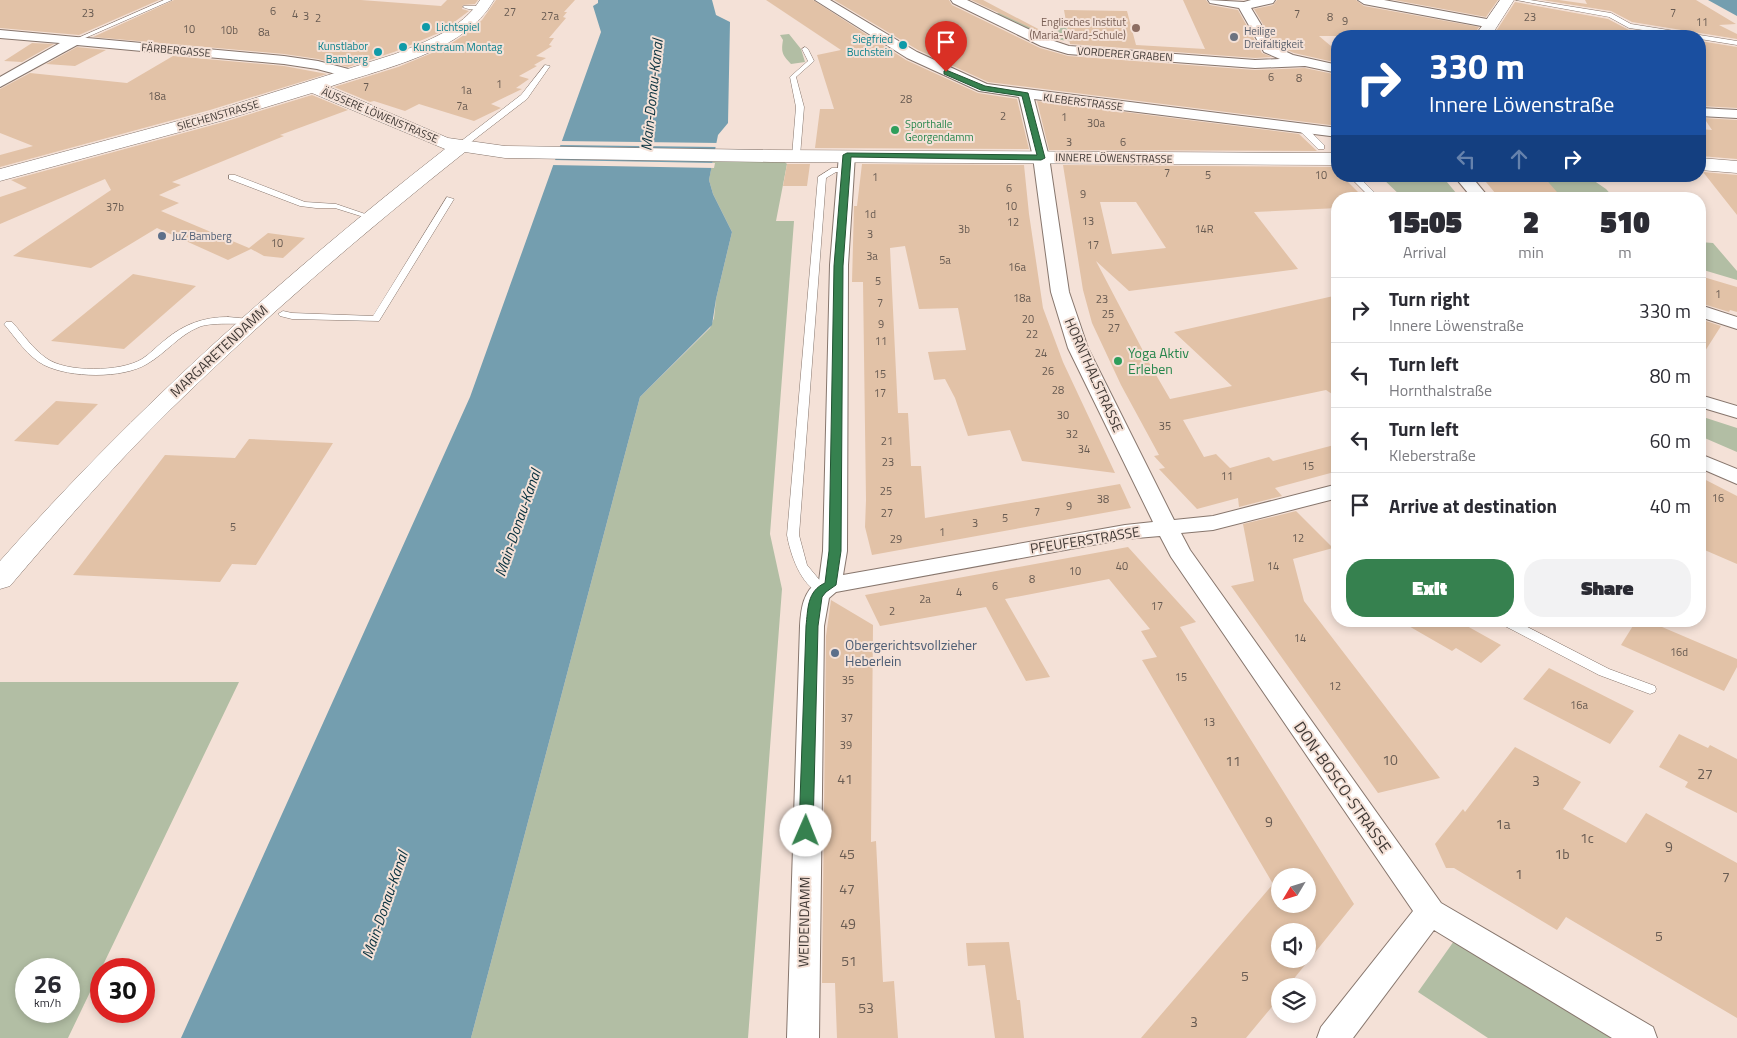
<!DOCTYPE html>
<meta charset="utf-8">
<style>
:root{--surface:#fff;--page:#f2f2f3;--text:#2b2b33;--muted:#7c7c81;--line:#e1e1e2;--accent:#36814f}
body{margin:0;font-family:"Titillium Web",sans-serif;background:var(--page);color:var(--text);height:100vh;display:flex;flex-direction:column;font-size:19px;white-space:nowrap}
*{box-sizing:border-box;margin:0}
p{font-size:16px;color:var(--muted)}
.icon{flex:none;width:28px;height:28px;fill:none;stroke:currentColor;stroke-width:2;stroke-linecap:round;stroke-linejoin:round}
.map{position:relative;flex:1;overflow:hidden}
.details{position:absolute;left:1331px;top:192px;width:375px;height:435px;display:flex;flex-direction:column;background:var(--surface);border-radius:20px;box-shadow:0 2px 8px #0003}
.details>*{flex:none}
.banner{position:absolute;left:1331px;top:30px;width:375px;height:152px;border-radius:20px;box-shadow:0 2px 8px #0003;background:#1a4fa0;color:#fff;overflow:hidden}
.needle{width:32px;rotate:232deg}
.tools{position:absolute;left:1271px;top:868px;display:grid;gap:10px}
.tools a{display:grid;place-items:center;width:45px;height:45px;border-radius:50%;background:var(--surface);box-shadow:0 2px 8px #0003;font-size:25px}
.speed{position:absolute;left:15px;top:958px;display:flex;gap:10px;font-size:25px;font-weight:700;text-align:center}
.speed>*{display:grid;place-content:center;width:65px;height:65px;border-radius:50%;background:var(--surface);box-shadow:0 2px 8px #0003;line-height:1}
.speed small{font-size:12px;font-weight:400}
.speed .limit{border:8px solid #d22;background:#fff;color:#111}
.pin{position:absolute;display:grid;place-items:center;width:42px;height:42px;color:#fff;margin:-51px -21px;border-radius:50% 50% 50% 0;rotate:-45deg;box-shadow:0 0 5px #0007}
.pin .icon{rotate:45deg}
.me{position:absolute;width:55px;margin:-28px;rotate:1deg;stroke-linejoin:round;filter:drop-shadow(0 0 4px #0008)}
.turn{display:flex;align-items:center;gap:18px;height:105px;padding:0 15px;font-size:22px}
.turn .icon{width:65px;height:65px;stroke-width:2.5}
.turn b{display:block;font-size:35px;line-height:42px}
.lanes{display:flex;align-items:center;height:48px;padding:0 15px;background:#0003;justify-content:center;gap:25px;direction:ltr}
.lanes .off{opacity:.35}
.eta{display:flex;justify-content:space-evenly;align-items:center;height:85px;text-align:center}
.eta b{font-size:30px;font-weight:800;line-height:35px}
.cta{display:flex;gap:10px;margin-top:auto;padding:10px 15px}
.cta a{flex:1;height:58px;border-radius:20px;background:var(--accent);color:#fff;font-size:20px;font-weight:800;line-height:58px;text-align:center}
.cta a+a{background:var(--page);color:var(--text)}
ul{padding:0;list-style:none}
li{display:flex;align-items:center;gap:15px;height:65px;padding:0 15px;border-top:1px solid var(--line)}
li div{flex:1}
li b{display:block;font-size:19px}
li em{font-style:normal}
.map>svg:first-child{display:block}
.green{fill:#b2bea4;fill-rule:evenodd}
.water{fill:#749eaf}
.pier{fill:#f4e1d7}
.building{fill:#e2c2a7;fill-rule:evenodd}
.lines{fill:none;stroke-linecap:round;stroke-linejoin:round}
.service-casing{stroke:#87766d;stroke-width:1}
.minor-casing{stroke:#87766d;stroke-width:2}
.tertiary-casing{stroke:#87766d;stroke-width:1}
.service{fill:#fff;fill-rule:evenodd}
.minor{fill:#fff;fill-rule:evenodd}
.tertiary{fill:#fff;fill-rule:evenodd}
.route{fill:#36814f;stroke:#235433}
.culture-dot{fill:#0f9aa8;stroke:#f4e1d7;stroke-width:2}
.education-dot{fill:#8d6e63;stroke:#f4e1d7;stroke-width:2}
.worship-dot{fill:#6b7280;stroke:#f4e1d7;stroke-width:2}
.leisure-dot{fill:#2e9e5b;stroke:#f4e1d7;stroke-width:2}
.service-dot{fill:#5c6f8a;stroke:#f4e1d7;stroke-width:2}
.labels{text-anchor:middle;stroke-width:4;stroke-linejoin:round;paint-order:stroke}
.number-label{font-size:11px;fill:#685b52}
.far-education-label{font-size:11px;fill:#785e54;stroke:#f4e1d7;text-anchor:end}
.far-culture-label{font-size:11px;fill:#0d838f;stroke:#f4e1d7;text-anchor:start}
.far-worship-label{font-size:11px;fill:#5b616d;stroke:#f4e1d7;text-anchor:start}
.far-street-label{font-size:11px;fill:#403935;stroke:#f4e1d7}
.far-leisure-label{font-size:11px;fill:#27864d;stroke:#f4e1d7;text-anchor:start}
.far-service-label{font-size:11px;fill:#4e5e75;stroke:#f4e1d7;text-anchor:start}
.street-label{font-size:14px;fill:#403935;stroke:#f4e1d7}
.leisure-label{font-size:14px;fill:#27864d;stroke:#f4e1d7;text-anchor:start}
.service-label{font-size:14px;fill:#4e5e75;stroke:#f4e1d7;text-anchor:start}
.near-number-label{font-size:14px;fill:#685b52}
.water-label{font-size:15px;font-style:italic;fill:#09323f;stroke:#f4e1d7}
.near-street-label{font-size:16px;fill:#403935;stroke:#f4e1d7}
</style>
<div class="map">
<svg width="1737" height="1038" viewBox="0 0 1737 1038">
<rect width="100%" height="100%" fill="#f4e1d7"/>
<!-- green -->
<path class="green" d="M1005,12l6,5 32,16 21,-6 5,3 5,12 -19,-3 15,-2c-5,-5 -15,-5 -20,-1l3,3 -8,1 -52,-26z
M789,34l12,15 4,13 -14,2c-9,-9 -10,-12 -8,-24l-3,-5z
M714,154h63l10,10 -11,57h18l-24,313 12,55 -34,449h-277l169,-641 70,-69 4,-10 2,-19 16,-67 -19,-38 -4,-14z
M1380,176h62l19,23h-57z
M1512,176l78,2 16,11 9,10h-52z
M1700,242l13,1 24,28v9l-37,-11z
M1700,416l37,12v24l-37,-16z
M0,682h239l-171,356h-68zM26,969h43v42h-43z
M1454,941l157,97h-123l-70,-46z"/>
<!-- water -->
<path class="water" d="M598,0h114l4,15 14,7 -2,101 -10,12 -9,45 4,14 19,38 -16,67 -4,26 -72,72 -169,641h-290l289,-641 131,-365 -8,-26 5,-3z
M1708,0h29v16z"/>
<!-- pier -->
<path class="pier" d="M560,141l159,2 -1,4 -160,-2z
M553,160l162,3 -1,5 -163,-3z"/>
<!-- building -->
<path class="building" d="M0,0h159l-80,35 -79,-7z
M174,0h187l80,6 6,-6h31l-3,4 -12,1 -1,4 7,2 -28,21 -47,20 -46,15 -30,-8 -34,-5 -191,-17z
M496,0h79l-11,12h3l-4,5 3,1 -17,20h5l-5,7 3,1 -16,10 10,2 -12,7 3,1 -18,10 10,3 -13,9 6,1 -31,15 10,4 -27,13 -55,-17 -14,7 -31,-10 -4,1 -36,-15 64,-20 46,-19 20,-13 18,-15z
M766,0h47l93,60 72,33 39,6 12,50 -214,-1 5,-39h14l-17,-54 24,-5z
M834,0h115l3,5 88,43 28,8 187,14 50,-2 33,7v51l-350,-44 -70,-32z
M971,0h12l80,42 -11,-4z
M1183,0h23l4,5 28,5 24,43 10,4 -17,1 -185,-14 -6,-34 63,1 9,34 69,4z
M1277,0h79l8,6 115,21 -6,9h-154l19,16v11l-44,-10 -19,-8 -21,-36 19,-4z
M1394,0h104l-12,17z
M1542,0h17l28,4 -2,-4h111l40,24 -17,1 18,9v5l-105,-17 -21,-11z
M1515,2l93,17 21,11 44,6h-180z
M1700,41l37,6v61l-37,-2z
M32,43l22,1 -32,18 -18,-1z
M77,47l29,3 -31,16 -29,-2z
M173,56l111,10 43,8 -117,36 -210,57v-12l33,-9 -33,-13v-44l30,-16 97,10z
M312,95l36,15 -68,25 4,1 -112,46 9,3 -22,10 20,8 -18,8 88,37 19,-15 37,5 -22,20 -19,-2 -13,-7 -23,11 -71,-32 -66,40 -78,-12 98,-66 -6,-11 -105,45v-27l27,-9 -16,-8 213,-58z
M1037,101l262,33 18,17 -268,-1z
M1704,118l33,2v39l-37,-3v-27l12,1z
M787,164h23l-3,22h-24z
M862,164l162,1 5,49 14,94 20,54 52,111 -93,-12 -12,-31 -42,6 -13,-38 -10,-19 -11,1 -6,-28 38,-2 -8,-42 -39,1 -14,-63 -15,2 8,165h10l3,53h10l4,52 195,-34 11,24 -259,47 -7,-28 1,-27 -3,-218h-11l2,-76h3z
M1063,165l269,2 6,5v4h4l23,23h-27v9l-84,4 44,57 -169,22 -33,-30 56,107 18,31 62,-13 -58,-54 164,-37v103l-12,-8 -143,30 21,37 12,-3 14,14 39,-11 4,4 65,-17v27l-63,17 7,8 -43,11 -1,-9 -41,11 -38,-40 6,-1 -11,-12 5,-1 -38,-70 -29,-62 -9,-33zM1100,202h36l30,46 -54,6z
M1703,172l34,3v40z
M1481,176h62l20,23h-63z
M133,274l63,12 -72,63 -73,-8z
M1700,276l37,11v25l-7,-2 -1,2 -29,-9z
M1700,319l21,7 -21,33z
M56,401l42,3 -40,41 -44,-4z
M249,439l84,4 -77,122 -24,-1 -12,18 -147,-7 92,-120 70,3z
M1700,477l37,19v68l-37,-16z
M1296,511l37,37 -40,11 11,42 136,177 -62,15 -147,-207 23,-5 -11,-57z
M1128,547l68,75 -16,5 174,277 -66,82h-8v11l-34,41h-105l132,-154 -131,-224 15,-3 -16,-26 9,-2 -41,-50 -104,20 45,78 -24,4 -40,-74 -106,19 -15,-31zM1280,876h28v28h-28zM1280,931h28v28h-28z
M831,600l42,25 -2,217 5,-1 7,141 11,-1 4,57h-61l-2,-55h-13l4,-347z
M1400,621h58l43,24 -20,18 -25,-15 -4,3z
M1636,621h12l89,38v8l-13,24 -103,-46z
M1549,668l85,43 -24,33 -87,-45z
M1679,734l29,14 2,-3 27,14v54l-52,-26 3,-5 -29,-15z
M1515,747l66,35 -18,27 63,34 20,-30 91,50v155l-171,-101 -9,13 -103,-62h-8l-11,-24 28,-35 2,3z
M1009,942l8,58h3l4,38h-29l-10,-73 -17,1 -2,-23z"/>
<g class="lines">
<!-- service casing -->
<g class="service-casing">
<path id="service" d="M164,0h8l-96,42 -5,-1z
M1516,0h14l81,13 20,11 106,17v4l-37,-6v-3h-15l-56,-8 -20,-11z
M464,6h18l3,2c-5,3 -17,2 -22,-1z
M805,47l3,2 6,12 -18,16 8,30 -4,49 -4,2 -4,-2 4,-49 -6,-30 18,-16 -6,-12z
M545,65l5,1 -23,33 -65,50h-6v-4l65,-50z
M1299,126h6l19,19v4h-6l-19,-19z
M832,168h13l4,2 -4,2h-9l-10,6 -27,357 8,30 20,24 -6,4c-20,-6 -31,-40 -34,-58l31,-358z
M229,175h6l70,27 31,2 38,13 -4,2 -35,-11h-19l-16,-2 -71,-27z
M1349,176h9l23,23h-9z
M447,197l7,2 -75,122 -87,-2 -12,-3 -2,-2 5,-3 9,2 81,3z
M228,317l22,2 5,3c-5,4 -42,-1 -56,5 -20,8 -33,26 -52,37 -25,15 -77,14 -103,1 -16,-8 -29,-28 -40,-41l2,-2h6c11,12 21,27 34,36 20,15 75,14 96,1 8,-5 15,-13 23,-19 19,-16 39,-23 63,-23z
M1499,621h17l93,48 46,17 1,3 -1,3 -5,2 -51,-19 -98,-51z"/>
</g>
<!-- minor casing -->
<g class="minor-casing">
<path id="minor" d="M815,0h15l87,52 70,32 351,44v9l-304,-38 15,58 20,135 19,56 86,172 39,-4 125,-32v14l-125,32 -32,3 9,17 251,353 212,124 4,11h-45l-178,-108 -81,108h-36l4,-11 92,-116 -242,-354 -11,-21 -35,3 -289,53 -7,6 -5,28 -5,412h-32l13,-412c1,-17 3,-35 19,-45l4,-30 7,-286 9,-110 3,-3h10l3,3 -7,110 -1,286 -4,24 282,-50 28,-3 -85,-174 -17,-56 -18,-135 -14,-60 -40,-6 -72,-33z
M951,0h16l84,40 18,6 186,14 25,-1 -16,-7 -25,-44 -29,-5 -2,-3 36,2 7,-2h24l-2,3 -22,5 23,38 19,9 45,10v8l-33,-7 -50,2 -187,-14 -27,-8 -88,-43z
M1358,0h26l108,20 6,4 -6,4 -128,-24z
M0,30l284,26 34,5 38,10 2,3 -7,4 -34,-9 -33,-5 -207,-19 -77,42v-10l60,-34 -60,-5z
M1700,108l37,2v8l-37,-2z
M1454,176h17l19,23h-17z
M1700,305l37,12v12l-37,-12z
M1700,395l37,11v12l-37,-11z
M1700,454l37,15v15l-37,-16z"/>
</g>
<!-- tertiary casing -->
<g class="tertiary-casing">
<path id="tertiary" d="M480,0h14c-30,53 -111,68 -165,87l119,51 57,8 266,4 567,3v12l-567,-3 -266,-4 -40,-6c-102,81 -201,166 -294,257 -57,56 -109,116 -161,177l-10,3v-28c135,-153 285,-287 445,-412l-133,-56 -88,27 -224,61v-12l211,-57 184,-58c30,-12 67,-25 85,-54z
M1500,0h14l-23,36h-16z
M1700,158l37,3v12l-37,-3z"/>
</g>
<!-- service -->
<use href="#service" class="service"/>
<!-- minor -->
<use href="#minor" class="minor"/>
<!-- tertiary -->
<use href="#tertiary" class="tertiary"/>
</g>
<!-- route -->
<path class="route" d="M946,70l39,16 43,7 17,65 -4,2 -190,-3 -8,109 -2,285 -5,34 -10,7 -4,5 -4,29 -5,205 -2,4 -5,1 -5,-1 -2,-4 7,-205c2,-17 1,-35 19,-43l4,-32 5,-285 9,-111 4,-2 190,2 -15,-59 -41,-6 -37,-16v-3z"/>
<!-- markers -->
<g class="culture-dot">
<circle cx="426" cy="27" r="5"/>
<circle cx="903" cy="45" r="5"/>
<circle cx="403" cy="47" r="5"/>
<circle cx="378" cy="52" r="5"/>
</g>
<circle class="education-dot" cx="1136" cy="28" r="5"/>
<circle class="worship-dot" cx="1234" cy="37" r="5"/>
<g class="leisure-dot">
<circle cx="895" cy="130" r="5"/>
<circle cx="1118" cy="361" r="5"/>
</g>
<g class="service-dot">
<circle cx="162" cy="236" r="5"/>
<circle cx="835" cy="653" r="5"/>
</g>
<g class="labels">
<!-- number labels -->
<g class="number-label">
<text x="273" y="15">6</text>
<text x="510" y="16">27</text>
<text x="88" y="17">23</text>
<text x="1673" y="17">7</text>
<text x="295" y="18">4</text>
<text x="1297" y="18">7</text>
<text x="306" y="20">3</text>
<text x="550" y="20">27a</text>
<text x="1330" y="21">8</text>
<text x="1530" y="21">23</text>
<text x="318" y="22">2</text>
<text x="1345" y="25">9</text>
<text x="1702" y="26">11</text>
<text x="189" y="33">10</text>
<text x="229" y="34">10b</text>
<text x="264" y="36">8a</text>
<text x="1271" y="81">6</text>
<text x="1299" y="82">8</text>
<text x="499" y="88">1</text>
<text x="366" y="91">7</text>
<text x="466" y="94">1a</text>
<text x="157" y="100">18a</text>
<text x="906" y="103">28</text>
<text x="462" y="110">7a</text>
<text x="1003" y="120">2</text>
<text x="1064" y="121">1</text>
<text x="1096" y="127">30a</text>
<text x="1069" y="146">3</text>
<text x="1123" y="146">6</text>
<text x="1167" y="177">7</text>
<text x="1208" y="179">5</text>
<text x="1321" y="179">10</text>
<text x="875" y="181">1</text>
<text x="1009" y="192">6</text>
<text x="1083" y="198">9</text>
<text x="1011" y="210">10</text>
<text x="115" y="211">37b</text>
<text x="870" y="218">1d</text>
<text x="1088" y="225">13</text>
<text x="1013" y="226">12</text>
<text x="964" y="233">3b</text>
<text x="1204" y="233">14R</text>
<text x="870" y="238">3</text>
<text x="277" y="247">10</text>
<text x="1093" y="249">17</text>
<text x="872" y="260">3a</text>
<text x="945" y="264">5a</text>
<text x="1017" y="271">16a</text>
<text x="878" y="285">5</text>
<text x="1718" y="298">1</text>
<text x="1022" y="302">18a</text>
<text x="1102" y="303">23</text>
<text x="880" y="307">7</text>
<text x="1108" y="318">25</text>
<text x="1028" y="323">20</text>
<text x="881" y="328">9</text>
<text x="1114" y="332">27</text>
<text x="1032" y="338">22</text>
<text x="881" y="345">11</text>
<text x="1041" y="357">24</text>
<text x="1048" y="375">26</text>
<text x="880" y="378">15</text>
<text x="1058" y="394">28</text>
<text x="880" y="397">17</text>
<text x="1063" y="419">30</text>
<text x="1165" y="430">35</text>
<text x="1072" y="438">32</text>
<text x="887" y="445">21</text>
<text x="1084" y="453">34</text>
<text x="888" y="466">23</text>
<text x="1308" y="470">15</text>
<text x="1227" y="480">11</text>
<text x="886" y="495">25</text>
<text x="1718" y="502">16</text>
<text x="1103" y="503">38</text>
<text x="1069" y="510">9</text>
<text x="1037" y="516">7</text>
<text x="887" y="517">27</text>
<text x="1005" y="522">5</text>
<text x="975" y="527">3</text>
<text x="233" y="531">5</text>
<text x="942" y="536">1</text>
<text x="1298" y="542">12</text>
<text x="896" y="543">29</text>
<text x="1122" y="570">40</text>
<text x="1273" y="570">14</text>
<text x="1075" y="575">10</text>
<text x="1032" y="583">8</text>
<text x="995" y="590">6</text>
<text x="959" y="596">4</text>
<text x="925" y="603">2a</text>
<text x="1157" y="610">17</text>
<text x="892" y="615">2</text>
<text x="1300" y="642">14</text>
<text x="1679" y="656">16d</text>
<text x="1181" y="681">15</text>
<text x="848" y="684">35</text>
<text x="1335" y="690">12</text>
<text x="1579" y="709">16a</text>
<text x="847" y="722">37</text>
<text x="1209" y="726">13</text>
<text x="846" y="749">39</text>
</g>
<!-- far-education labels -->
<g class="far-education-label">
<text x="1126" y="26">Englisches Institut<tspan x="1126" dy="13">(Maria-Ward-Schule)</tspan></text>
</g>
<!-- far-culture labels -->
<g class="far-culture-label">
<text x="436" y="31">Lichtspiel</text>
<text x="893" y="43" text-anchor="end">Siegfried<tspan x="893" dy="13">Buchstein</tspan></text>
<text x="368" y="50" text-anchor="end">Kunstlabor<tspan x="368" dy="13">Bamberg</tspan></text>
<text x="413" y="51">Kunstraum Montag</text>
</g>
<!-- far-worship labels -->
<g class="far-worship-label">
<text x="1244" y="35">Heilige<tspan x="1244" dy="13">Dreifaltigkeit</tspan></text>
</g>
<!-- far-street labels -->
<g class="far-street-label">
<text transform="translate(176 50) rotate(5)" y="4">FÄRBERGASSE</text>
<text transform="translate(1125 54) rotate(4)" y="4">VORDERER GRABEN</text>
<text transform="translate(1083 102) rotate(7)" y="4">KLEBERSTRASSE</text>
<text transform="translate(218 115) rotate(-16)" y="4">SIECHENSTRASSE</text>
<text transform="translate(380 115) rotate(23)" y="4">ÄUSSERE LÖWENSTRASSE</text>
<text transform="translate(1114 158) rotate(1)" y="4">INNERE LÖWENSTRASSE</text>
</g>
<!-- far-leisure labels -->
<g class="far-leisure-label">
<text x="905" y="128">Sporthalle<tspan x="905" dy="13">Georgendamm</tspan></text>
</g>
<!-- far-service labels -->
<g class="far-service-label">
<text x="172" y="240">JuZ Bamberg</text>
</g>
<!-- street labels -->
<g class="street-label">
<text transform="translate(219 351) rotate(-43)" y="5">MARGARETENDAMM</text>
<text transform="translate(1094 375) rotate(66)" y="5">HORNTHALSTRASSE</text>
<text transform="translate(1085 540) rotate(-9)" y="5">PFEUFERSTRASSE</text>
<text transform="translate(804 922) rotate(-89)" y="5">WEIDENDAMM</text>
</g>
<!-- leisure labels -->
<g class="leisure-label">
<text x="1128" y="358">Yoga Aktiv<tspan x="1128" dy="16">Erleben</tspan></text>
</g>
<!-- service labels -->
<g class="service-label">
<text x="845" y="650">Obergerichtsvollzieher<tspan x="845" dy="16">Heberlein</tspan></text>
</g>
<!-- near-number labels -->
<g class="near-number-label">
<text x="1390" y="765">10</text>
<text x="1233" y="766">11</text>
<text x="1705" y="779">27</text>
<text x="845" y="784">41</text>
<text x="1536" y="786">3</text>
<text x="1269" y="827">9</text>
<text x="1503" y="829">1a</text>
<text x="1587" y="843">1c</text>
<text x="1669" y="852">9</text>
<text x="847" y="859">45</text>
<text x="1562" y="859">1b</text>
<text x="1519" y="879">1</text>
<text x="1726" y="882">7</text>
<text x="847" y="894">47</text>
<text x="848" y="929">49</text>
<text x="1659" y="941">5</text>
<text x="849" y="966">51</text>
<text x="1245" y="981">5</text>
<text x="866" y="1013">53</text>
<text x="1194" y="1027">3</text>
</g>
<!-- water labels -->
<g class="water-label">
<text transform="translate(652 95) rotate(-84)" y="5">Main-Donau-Kanal</text>
<text transform="translate(518 523) rotate(-71)" y="5">Main-Donau-Kanal</text>
<text transform="translate(385 905) rotate(-71)" y="5">Main-Donau-Kanal</text>
</g>
<!-- near-street labels -->
<g class="near-street-label">
<text transform="translate(1343 787) rotate(55)" y="6">DON-BOSCO-STRASSE</text>
</g>
</g>
</svg>
<div class="tools">
<a><svg class="needle" viewBox="-14 -14 28 28"><path d="M0-13l5 13h-10z" fill="#e53935"/><path d="M0 13l5-13h-10z" fill="#7c7c81"/></svg></a>
<a><svg class="icon" aria-label="sound" viewBox="0 0 24 24"><path d="M4 9h4l5-4v14l-5-4H4zM17 9q2 3 0 6"/></svg></a>
<a><svg class="icon" aria-label="layers" viewBox="0 0 24 24"><path d="M12 4l9 5-9 5-9-5zM3 14l9 5 9-5"/></svg></a>
</div>
<div class="speed"><div>26<small>km/h</small></div><div class="limit">30</div></div>
<div class="pin" style="left:946px;top:72px;background:#d93025"><svg class="icon" aria-label="arrive" viewBox="0 0 24 24"><path d="M6 21V4h12l-3 4 3 4H6"/></svg></div>
<svg class="me" style="left:806px;top:831px" viewBox="-20 -20 40 40"><circle r="19" fill="#fff"/><path d="M0-13L10 11 0 6-10 11z" fill="#36814f"/></svg>
<div class="banner">
<div class="turn"><svg class="icon" aria-label="right" viewBox="0 0 24 24"><path d="M7 20v-9h11M14 6l5 5-5 5"/></svg><div><b>330 m</b>Innere Löwenstraße</div></div>
<div class="lanes"><svg class="icon off" aria-label="left" viewBox="0 0 24 24"><path d="M17 20v-9H6M10 6l-5 5 5 5"/></svg><svg class="icon off" aria-label="ahead" viewBox="0 0 24 24"><path d="M12 20V5M6 11l6-6 6 6"/></svg><svg class="icon" aria-label="right" viewBox="0 0 24 24"><path d="M7 20v-9h11M14 6l5 5-5 5"/></svg></div>
</div>
<section class="details">
<div class="eta">
<div><b>15:05</b><p>Arrival</p></div>
<div><b>2</b><p>min</p></div>
<div><b>510</b><p>m</p></div>
</div>
<ul>
<li><svg class="icon" aria-label="right" viewBox="0 0 24 24"><path d="M7 20v-9h11M14 6l5 5-5 5"/></svg><div><b>Turn right</b><p>Innere Löwenstraße</p></div><em>330 m</em></li>
<li><svg class="icon" aria-label="left" viewBox="0 0 24 24"><path d="M17 20v-9H6M10 6l-5 5 5 5"/></svg><div><b>Turn left</b><p>Hornthalstraße</p></div><em>80 m</em></li>
<li><svg class="icon" aria-label="left" viewBox="0 0 24 24"><path d="M17 20v-9H6M10 6l-5 5 5 5"/></svg><div><b>Turn left</b><p>Kleberstraße</p></div><em>60 m</em></li>
<li><svg class="icon" aria-label="arrive" viewBox="0 0 24 24"><path d="M6 21V4h12l-3 4 3 4H6"/></svg><div><b>Arrive at destination</b></div><em>40 m</em></li>
</ul>
<div class="cta"><a>Exit</a><a>Share</a></div>
</section>
</div>
